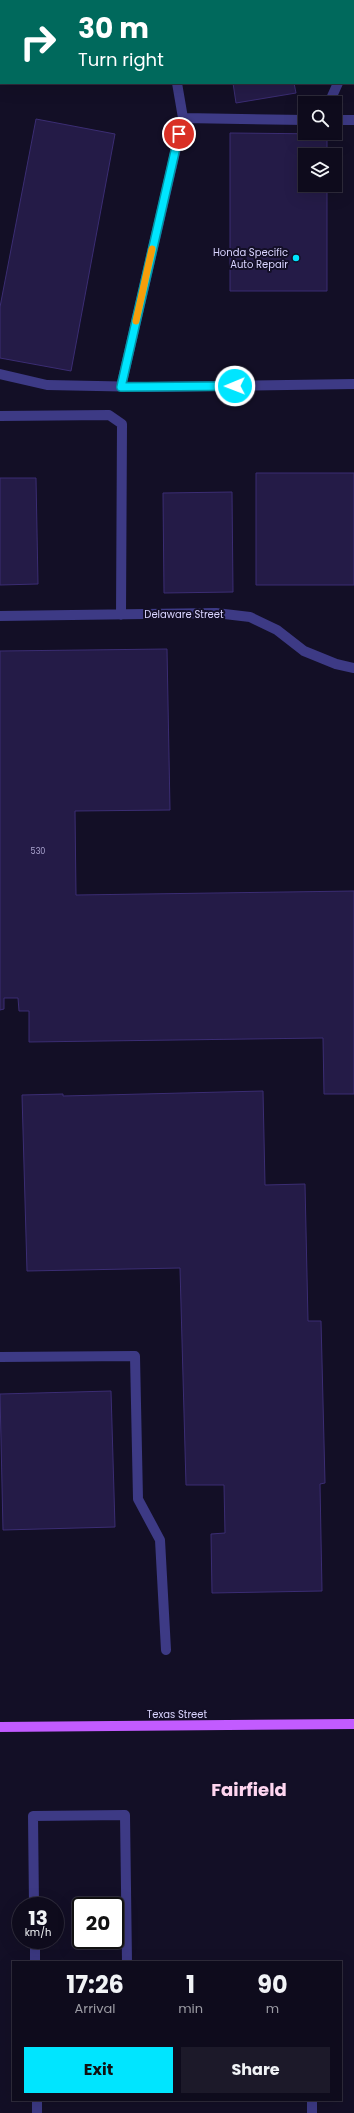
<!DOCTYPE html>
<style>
:root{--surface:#0e0b1c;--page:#1c1929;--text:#f1f3f6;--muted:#9b9ba3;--line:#2e2b3b;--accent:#00e5ff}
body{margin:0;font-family:Poppins,sans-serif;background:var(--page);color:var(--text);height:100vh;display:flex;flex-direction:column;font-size:15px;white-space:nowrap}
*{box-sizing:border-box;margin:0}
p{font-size:13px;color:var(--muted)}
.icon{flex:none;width:22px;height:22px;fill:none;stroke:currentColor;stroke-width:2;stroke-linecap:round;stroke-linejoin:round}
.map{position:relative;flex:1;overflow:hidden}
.panel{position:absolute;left:12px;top:1961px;width:330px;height:140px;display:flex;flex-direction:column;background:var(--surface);border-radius:0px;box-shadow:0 4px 16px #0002,0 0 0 1px var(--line)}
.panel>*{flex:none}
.hud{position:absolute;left:0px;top:0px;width:354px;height:84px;box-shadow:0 4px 16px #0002,0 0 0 1px var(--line);background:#00695c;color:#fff;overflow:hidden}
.buttons{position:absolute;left:298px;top:96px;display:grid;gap:8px}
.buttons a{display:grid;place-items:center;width:44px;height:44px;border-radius:0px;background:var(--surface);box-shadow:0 4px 16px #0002,0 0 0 1px var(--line);font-size:20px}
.speed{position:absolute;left:12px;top:1897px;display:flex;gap:8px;font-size:20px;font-weight:700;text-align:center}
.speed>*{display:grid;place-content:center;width:52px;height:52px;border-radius:50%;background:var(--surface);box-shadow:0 4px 16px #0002,0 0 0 1px var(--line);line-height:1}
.speed small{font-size:10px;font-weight:400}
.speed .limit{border:2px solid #111;border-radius:6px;background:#fff;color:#111}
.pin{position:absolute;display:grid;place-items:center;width:34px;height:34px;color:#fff;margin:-17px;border:2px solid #fff;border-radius:50%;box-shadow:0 1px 4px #0007}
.me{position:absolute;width:44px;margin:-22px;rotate:269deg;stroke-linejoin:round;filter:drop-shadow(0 0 3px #0008)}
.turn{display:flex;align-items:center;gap:14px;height:84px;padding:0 12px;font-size:18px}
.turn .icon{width:52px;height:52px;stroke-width:2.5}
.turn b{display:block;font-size:28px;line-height:34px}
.eta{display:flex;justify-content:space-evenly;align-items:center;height:68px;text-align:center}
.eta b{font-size:24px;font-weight:700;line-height:28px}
.action{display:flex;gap:8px;margin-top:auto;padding:8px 12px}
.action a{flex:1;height:46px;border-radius:0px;background:var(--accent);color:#111;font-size:16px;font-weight:700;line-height:46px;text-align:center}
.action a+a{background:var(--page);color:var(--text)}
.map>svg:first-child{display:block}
.building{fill:#241b47;stroke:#3b2d73}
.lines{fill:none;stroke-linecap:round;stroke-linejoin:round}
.minor{stroke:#3d3a85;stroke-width:10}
.major{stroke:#c25bff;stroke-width:10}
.route-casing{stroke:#0095a6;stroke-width:10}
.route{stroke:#00e5ff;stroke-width:7}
.slow{stroke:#f59e0b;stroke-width:7}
.poi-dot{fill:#00e5ff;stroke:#130f26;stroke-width:1.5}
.labels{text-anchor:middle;stroke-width:4;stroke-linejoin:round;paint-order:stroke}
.number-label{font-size:8px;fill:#aca6d1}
.poi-label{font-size:10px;fill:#d9d4ff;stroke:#130f26;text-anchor:end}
.street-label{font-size:10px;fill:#d9d4ff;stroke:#130f26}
.town-label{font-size:18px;font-weight:bold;fill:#ffd6f0;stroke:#130f26}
</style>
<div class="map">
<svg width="354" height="2113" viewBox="0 0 354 2113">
<rect width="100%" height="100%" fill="#130f26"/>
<!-- building -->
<path class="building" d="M219,0h64v1h-64z
M233,83h61l2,10 -60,10z
M36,119l79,15 -44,237 -71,-13v-51z
M230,133l97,1v21h-22v30h22v106h-97z
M256,473h98v112h-98z
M0,478h36l2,106 -38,1z
M232,492l1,100 -69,1 -1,-100z
M167,649l3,161 -95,1 1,84 278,-4v203h-30l-1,-56 -294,4v-31h-10l-1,-13h-14v11l-4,1v-359z
M263,1091l2,94 40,-1 3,137h13l4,162 -5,1 2,107 -110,2 -1,-59 14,-1 -1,-48h-38l-6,-217 -153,3 -5,-176 41,-1v2z
M111,1391l4,136 -112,3 -3,-136z"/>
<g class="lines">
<!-- minor -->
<path class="minor" d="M343,0v1
M353,62l1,-1
M177,83l6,35
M329,103l9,-20
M335,120h19
M0,374l47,11 100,2 207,-3
M121,387l62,-269 122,2
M0,416l109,-1 13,9 -1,191
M0,616l216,-3 34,4 27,13 27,21 32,13 18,4
M0,1357l135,-1 3,143 22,41 6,110
M34,1906l-1,-90 92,-1 2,147
M35,1940v22
M37,2100v13
M312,2100v13"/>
<!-- major -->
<path class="major" d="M0,1727l354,-3"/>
</g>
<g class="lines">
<!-- route casing -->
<g class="route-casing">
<path id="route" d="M179,134l-58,253 114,-1"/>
</g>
<!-- route -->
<use href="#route" class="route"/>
<!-- slow -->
<path class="slow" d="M136,321l16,-72"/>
</g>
<!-- markers -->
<circle class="poi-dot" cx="296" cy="258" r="4"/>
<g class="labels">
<!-- number labels -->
<g class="number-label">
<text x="38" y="854">530</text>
</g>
<!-- poi labels -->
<g class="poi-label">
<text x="288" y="256">Honda Specific<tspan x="288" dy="12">Auto Repair</tspan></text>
</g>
<!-- street labels -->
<g class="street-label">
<text x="184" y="618">Delaware Street</text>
<text x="177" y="1718">Texas Street</text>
</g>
<!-- town labels -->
<g class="town-label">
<text x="249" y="1796">Fairfield</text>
</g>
</g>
</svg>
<div class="buttons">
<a><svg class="icon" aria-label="search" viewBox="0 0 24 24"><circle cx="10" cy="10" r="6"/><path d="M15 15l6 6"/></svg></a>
<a><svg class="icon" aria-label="layers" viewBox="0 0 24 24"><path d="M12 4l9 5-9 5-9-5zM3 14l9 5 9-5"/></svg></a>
</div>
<div class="speed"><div>13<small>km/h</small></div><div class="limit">20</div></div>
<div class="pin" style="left:179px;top:134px;background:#d93025"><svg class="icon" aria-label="arrive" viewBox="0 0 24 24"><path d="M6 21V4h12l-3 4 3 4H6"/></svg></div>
<svg class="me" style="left:235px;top:386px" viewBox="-20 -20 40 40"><circle r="17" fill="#00e5ff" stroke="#fff" stroke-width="3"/><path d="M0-11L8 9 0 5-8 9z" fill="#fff"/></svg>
<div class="hud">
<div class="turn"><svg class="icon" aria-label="right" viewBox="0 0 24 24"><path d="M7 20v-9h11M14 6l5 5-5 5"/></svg><div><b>30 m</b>Turn right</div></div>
</div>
<section class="panel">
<div class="eta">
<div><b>17:26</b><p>Arrival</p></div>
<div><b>1</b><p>min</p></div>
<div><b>90</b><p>m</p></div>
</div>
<div class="action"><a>Exit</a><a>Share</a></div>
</section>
</div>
